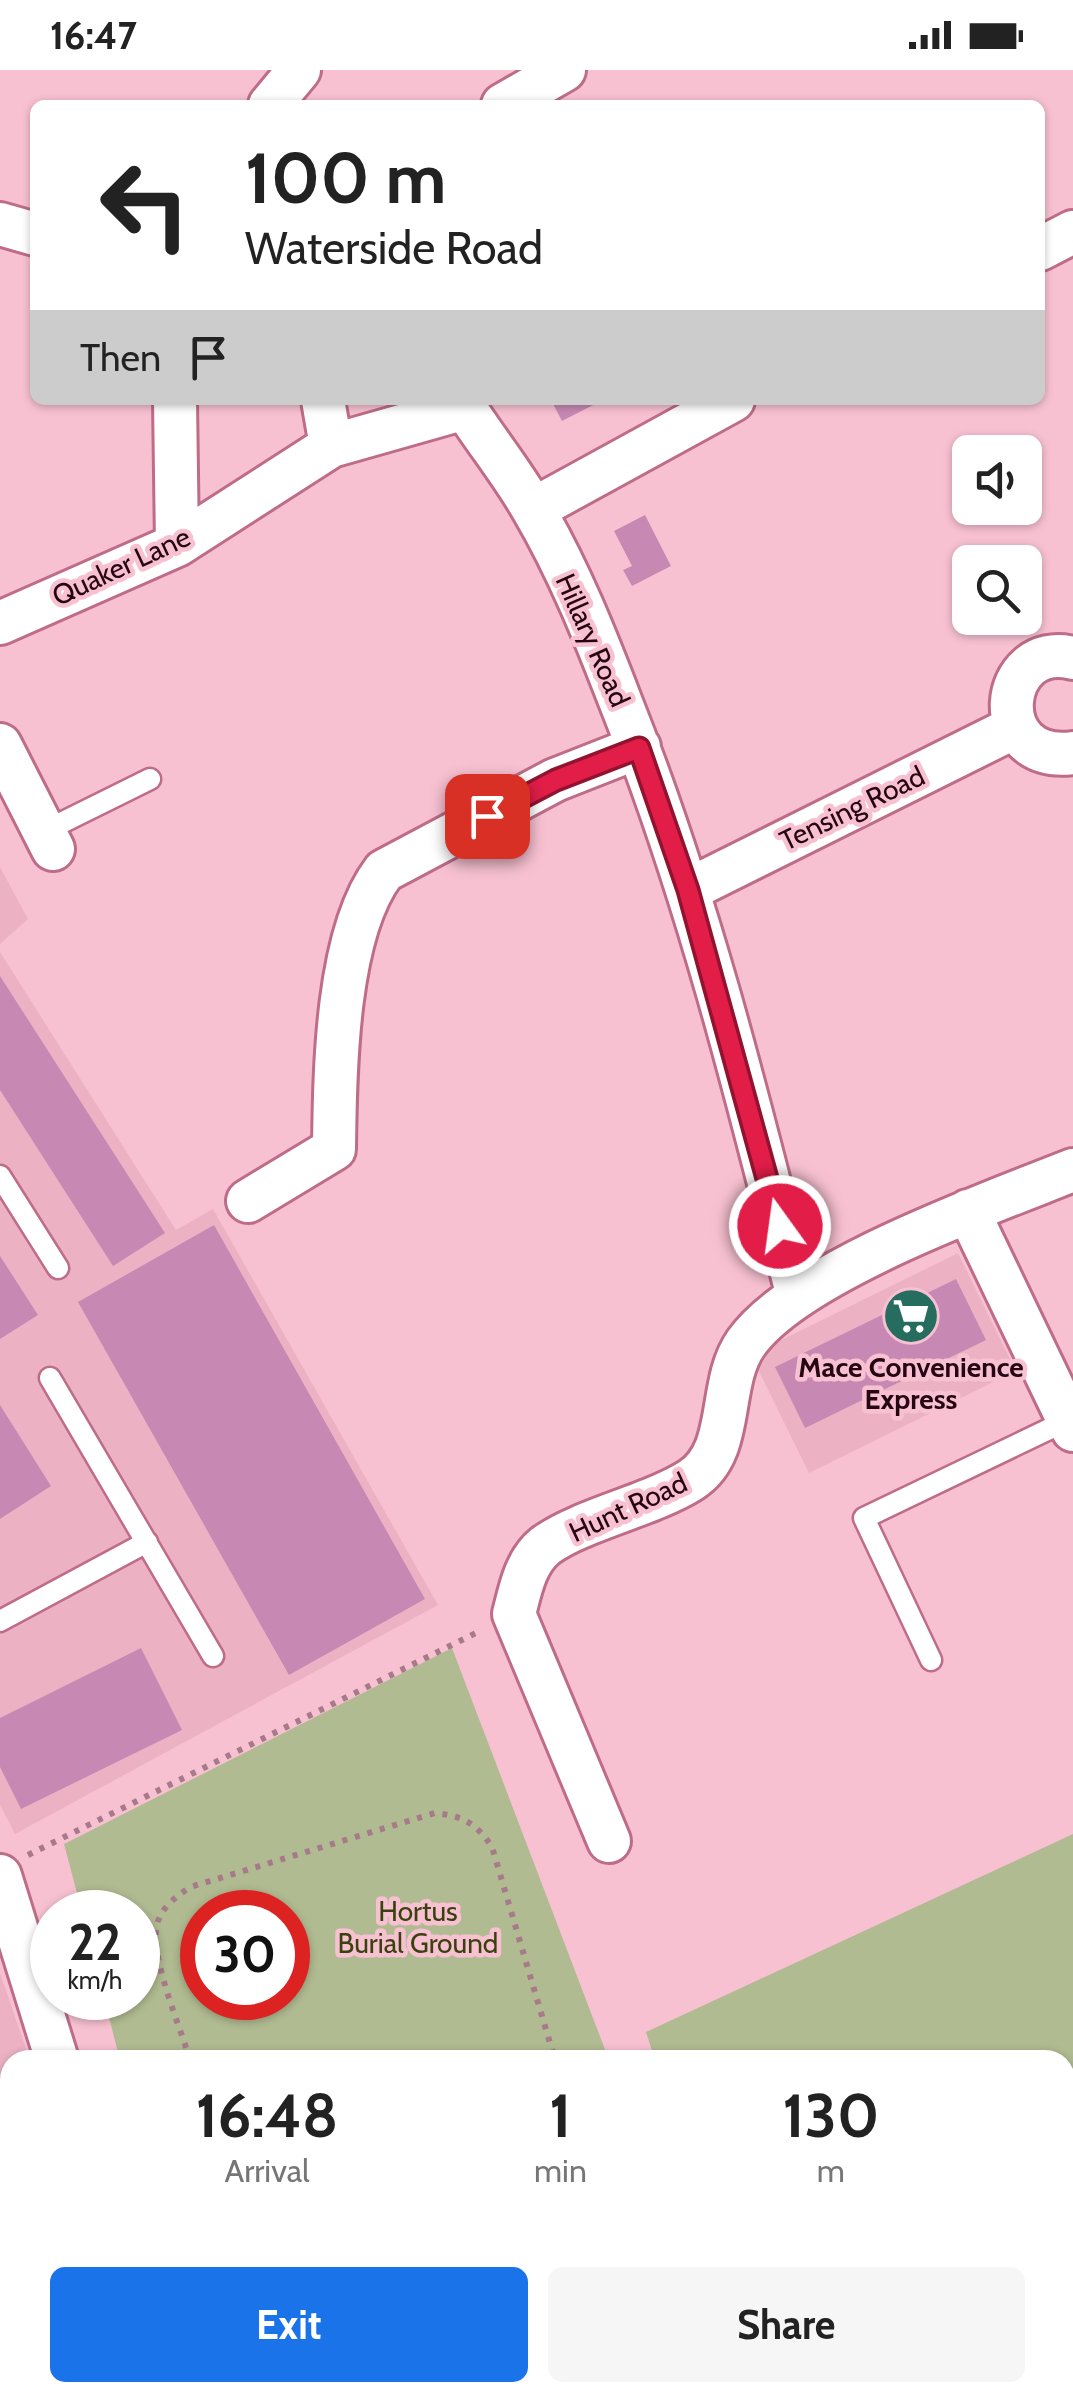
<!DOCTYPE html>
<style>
:root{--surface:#fff;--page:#f6f6f6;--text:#222;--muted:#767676;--accent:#1a73e8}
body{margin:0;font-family:Cabin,sans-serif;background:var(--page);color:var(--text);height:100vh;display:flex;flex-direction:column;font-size:38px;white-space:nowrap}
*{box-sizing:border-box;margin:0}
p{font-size:32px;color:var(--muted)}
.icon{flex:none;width:55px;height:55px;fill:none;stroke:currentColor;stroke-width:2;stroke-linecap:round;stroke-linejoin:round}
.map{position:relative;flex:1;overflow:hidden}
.panel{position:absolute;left:0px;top:1980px;width:1075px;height:352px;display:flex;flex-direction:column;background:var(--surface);border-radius:30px 30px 0 0;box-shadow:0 2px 8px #0004}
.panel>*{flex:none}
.hud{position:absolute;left:30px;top:30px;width:1015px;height:305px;border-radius:15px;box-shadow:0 2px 8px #0004;background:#fff;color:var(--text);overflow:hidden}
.fabs{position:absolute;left:952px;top:365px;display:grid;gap:20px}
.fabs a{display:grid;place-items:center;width:90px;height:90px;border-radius:15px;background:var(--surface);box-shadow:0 2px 8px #0004;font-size:50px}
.speed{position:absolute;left:30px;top:1820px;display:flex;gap:20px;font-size:50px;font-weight:700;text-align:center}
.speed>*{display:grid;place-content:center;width:130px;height:130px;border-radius:50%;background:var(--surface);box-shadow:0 2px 8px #0004;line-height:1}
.speed small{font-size:25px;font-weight:400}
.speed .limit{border:15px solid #d22;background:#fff;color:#111}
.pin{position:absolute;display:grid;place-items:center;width:85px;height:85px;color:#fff;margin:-42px;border-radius:20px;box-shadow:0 5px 15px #0006}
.me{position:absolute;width:110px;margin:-55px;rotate:346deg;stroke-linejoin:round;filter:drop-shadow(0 0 8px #0008)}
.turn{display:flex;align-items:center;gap:35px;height:210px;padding:0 50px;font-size:45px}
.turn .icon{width:130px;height:130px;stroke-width:2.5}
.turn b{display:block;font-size:70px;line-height:85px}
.then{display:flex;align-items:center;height:95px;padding:0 50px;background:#0003;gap:20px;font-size:38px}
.eta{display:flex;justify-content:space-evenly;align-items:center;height:170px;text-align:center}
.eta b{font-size:60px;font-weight:800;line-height:70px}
.button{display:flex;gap:20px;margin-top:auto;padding:20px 50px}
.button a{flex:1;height:115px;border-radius:15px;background:var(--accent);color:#fff;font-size:40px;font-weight:800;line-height:115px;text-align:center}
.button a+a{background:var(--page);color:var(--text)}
.status{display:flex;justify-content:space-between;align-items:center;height:70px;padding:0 50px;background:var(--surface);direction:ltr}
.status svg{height:28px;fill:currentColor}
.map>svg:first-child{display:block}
.built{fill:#ecb2c4}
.green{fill:#b1bb91;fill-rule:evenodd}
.building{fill:#c789b3}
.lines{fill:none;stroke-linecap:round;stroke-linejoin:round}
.service-casing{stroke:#be6c88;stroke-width:25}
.minor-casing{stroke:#be6c88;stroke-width:48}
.path{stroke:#a77a89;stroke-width:6;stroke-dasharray:5 8;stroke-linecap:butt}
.service{stroke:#fff;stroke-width:20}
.minor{stroke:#fff;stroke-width:42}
.route-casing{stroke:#92132f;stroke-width:25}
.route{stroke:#e11d48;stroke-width:18}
.labels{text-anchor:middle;stroke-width:9;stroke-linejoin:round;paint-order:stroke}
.street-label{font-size:28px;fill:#250612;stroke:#f8c1d2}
.poi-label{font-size:28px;font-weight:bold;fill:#250612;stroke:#f8c1d2}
.park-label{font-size:28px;fill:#39420e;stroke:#f8c1d2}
</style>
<div class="status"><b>16:47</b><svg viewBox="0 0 49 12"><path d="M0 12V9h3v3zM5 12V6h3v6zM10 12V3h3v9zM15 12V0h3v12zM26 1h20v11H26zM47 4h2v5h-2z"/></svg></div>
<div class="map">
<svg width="1073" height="2332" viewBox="0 0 1073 2332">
<rect width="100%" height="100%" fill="#f8c1d2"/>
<!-- built -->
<path class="built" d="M0,797l28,52 -28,25z
M0,882l176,278 37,-21 225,396 -423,229 -15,-29z
M958,1183l58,118 -207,102 -58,-118z
M0,1903l30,87h-20v332l132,1 3,9h-145z
M1073,2216v116h-254l21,-10h225v-102z"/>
<!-- green -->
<path class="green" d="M452,1578l157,412h-489l-16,-62h34v-86h-56l-18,-68zM288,1842v86h-86v-86z
M1073,1764v445l-8,4v-223h-410l-9,-28z
M735,2322l4,10h-530l-3,-9z
M769,2323v-1l67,1 -20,9h-44z
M881,2323h86l4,9h-86z"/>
<!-- building -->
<path class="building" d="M551,330h52l-41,21z
M645,445l26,51 -39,20 -9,-16 9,-4 -18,-35z
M0,906l165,257 -52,33 -113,-176z
M214,1155l211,374 -136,76 -211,-373z
M0,1186l38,59 -38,24z
M956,1209l30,61 -181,88 -30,-61z
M0,1335l51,81 -51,33z
M141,1578l41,82 -161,79 -21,-42v-49z"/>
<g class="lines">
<!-- service casing -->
<g class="service-casing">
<path id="service" d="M45,761l105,-52
M0,1106l58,92
M50,1308l163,278
M0,1551l147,-79
M931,1590l-67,-142 204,-98
M0,2073l10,-4"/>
</g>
<!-- minor casing -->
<g class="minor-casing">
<path id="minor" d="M270,35l29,-35
M503,35l61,-35
M0,154l35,10
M1040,179l33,-17
M175,330l2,145
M323,330l8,46
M534,439l199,-109
M0,553l177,-78 154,-99 134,-38c22,34 48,66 68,101 36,61 63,129 88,194 76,191 126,391 176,590
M1073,588c-75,-19 -88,106 0,95
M0,675l53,104
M688,820l327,-163
M248,1131l86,-52c1,-78 2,-215 50,-278l171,-91 84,-33
M968,1141l105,219
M609,1771l-95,-227c6,-23 11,-52 31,-68 35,-26 107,-41 146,-66 45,-29 26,-96 55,-137 50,-71 244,-140 327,-173
M0,1806l57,184
M161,2322l3,10"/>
</g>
<!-- path -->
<path class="path" d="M28,1785l454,-225
M190,1990c-9,-32 -43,-108 -32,-139 6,-16 18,-24 32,-34l245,-74c28,3 41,10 57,34l63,213
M344,2322l3,10
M469,2322l3,10
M603,2322l3,10
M699,2332l29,-8 2,8"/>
<!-- service -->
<use href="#service" class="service"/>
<!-- minor -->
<use href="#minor" class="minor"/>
</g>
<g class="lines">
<!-- route casing -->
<g class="route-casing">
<path id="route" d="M487,746l69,-36 83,-32 49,142 92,336"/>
</g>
<!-- route -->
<use href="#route" class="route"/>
</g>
<!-- icons -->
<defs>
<g id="supermarket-disc" transform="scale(2.875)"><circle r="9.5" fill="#266c5f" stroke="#f8c1d2"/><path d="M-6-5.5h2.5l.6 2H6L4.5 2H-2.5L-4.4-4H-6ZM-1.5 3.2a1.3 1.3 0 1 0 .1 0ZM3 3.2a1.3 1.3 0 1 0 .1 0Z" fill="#fff"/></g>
</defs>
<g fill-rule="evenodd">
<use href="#supermarket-disc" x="911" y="1246"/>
</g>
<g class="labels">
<!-- street labels -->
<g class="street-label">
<text transform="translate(121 496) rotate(-25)" y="10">Quaker Lane</text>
<text transform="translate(593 570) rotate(66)" y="10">Hillary Road</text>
<text transform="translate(852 738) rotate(-26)" y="10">Tensing Road</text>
<text transform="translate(628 1437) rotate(-25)" y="10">Hunt Road</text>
</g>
<!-- poi labels -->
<g class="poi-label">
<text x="911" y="1307">Mace Convenience<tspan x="911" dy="32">Express</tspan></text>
</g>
<!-- park labels -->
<g class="park-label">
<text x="418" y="1851">Hortus<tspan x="418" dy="32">Burial Ground</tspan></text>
</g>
</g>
</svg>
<div class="fabs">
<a><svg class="icon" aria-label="sound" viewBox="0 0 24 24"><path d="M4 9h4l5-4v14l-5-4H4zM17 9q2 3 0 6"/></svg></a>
<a><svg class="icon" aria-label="search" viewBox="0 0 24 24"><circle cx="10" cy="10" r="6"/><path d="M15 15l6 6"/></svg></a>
</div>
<div class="speed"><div>22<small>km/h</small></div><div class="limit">30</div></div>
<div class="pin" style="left:487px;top:746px;background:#d93025"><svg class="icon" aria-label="arrive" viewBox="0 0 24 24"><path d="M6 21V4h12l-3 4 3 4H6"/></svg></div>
<svg class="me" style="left:780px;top:1156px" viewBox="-20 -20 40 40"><circle r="17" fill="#e11d48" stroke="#fff" stroke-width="3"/><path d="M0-11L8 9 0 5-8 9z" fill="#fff"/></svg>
<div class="hud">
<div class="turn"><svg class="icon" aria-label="left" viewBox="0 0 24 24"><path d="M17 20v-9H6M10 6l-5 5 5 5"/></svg><div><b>100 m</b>Waterside Road</div></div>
<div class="then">Then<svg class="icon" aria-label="arrive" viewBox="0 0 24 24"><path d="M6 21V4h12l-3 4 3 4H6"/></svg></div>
</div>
<section class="panel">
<div class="eta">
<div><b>16:48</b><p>Arrival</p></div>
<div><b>1</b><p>min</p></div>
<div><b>130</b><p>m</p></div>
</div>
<div class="button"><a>Exit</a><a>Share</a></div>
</section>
</div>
